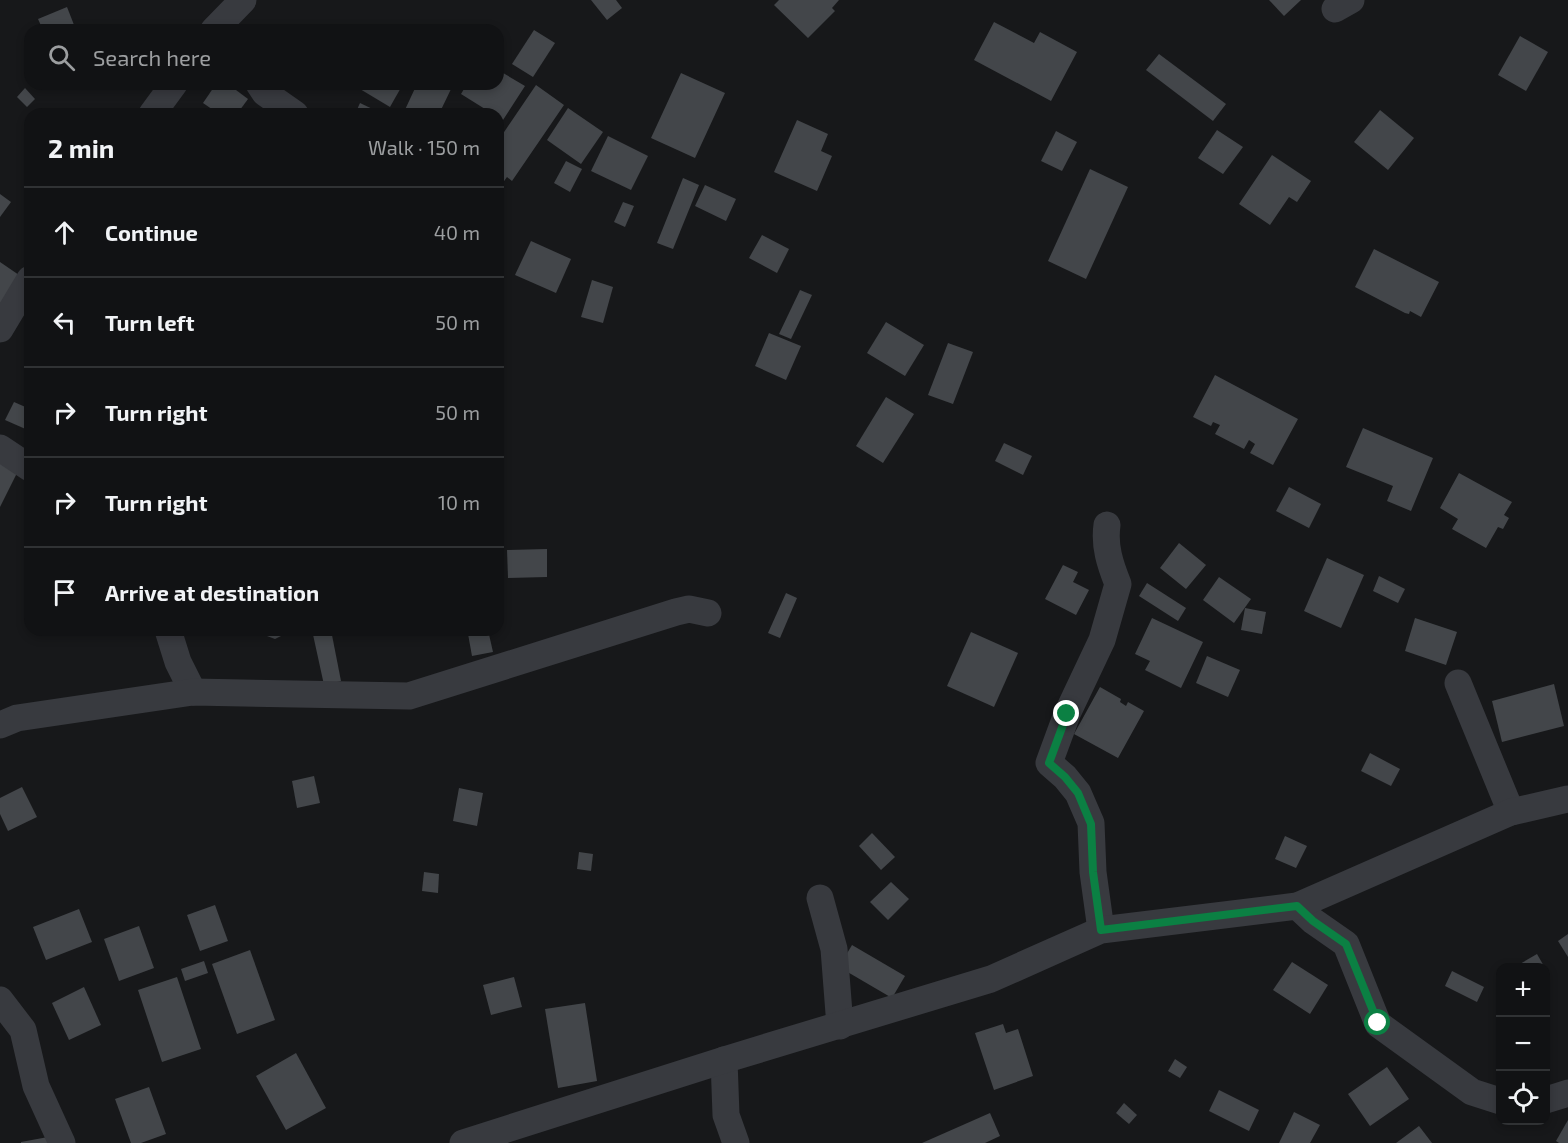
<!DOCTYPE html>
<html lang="en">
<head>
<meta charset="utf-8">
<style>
  :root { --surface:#111214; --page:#1e2022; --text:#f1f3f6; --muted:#9c9ea0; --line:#303234 }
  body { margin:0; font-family:"Exo 2",sans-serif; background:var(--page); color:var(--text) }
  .controls { position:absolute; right:18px; bottom:18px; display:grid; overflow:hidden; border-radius:12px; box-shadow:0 3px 9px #0003 }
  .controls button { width:54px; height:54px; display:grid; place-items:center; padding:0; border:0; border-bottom:2px solid var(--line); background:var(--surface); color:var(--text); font:30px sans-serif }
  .stop { position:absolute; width:18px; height:18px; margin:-14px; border:4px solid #0b8043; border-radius:50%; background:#fff }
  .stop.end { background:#0b8043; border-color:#fff; box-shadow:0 2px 6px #0008 }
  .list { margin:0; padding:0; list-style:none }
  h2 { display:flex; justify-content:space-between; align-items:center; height:78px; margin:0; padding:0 24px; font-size:26px }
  h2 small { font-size:20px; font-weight:400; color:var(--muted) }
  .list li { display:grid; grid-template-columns:39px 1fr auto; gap:18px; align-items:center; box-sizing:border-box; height:90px; padding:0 24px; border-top:2px solid var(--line) }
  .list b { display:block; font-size:22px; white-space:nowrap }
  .list em { font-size:20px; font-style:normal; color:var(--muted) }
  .icon { flex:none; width:33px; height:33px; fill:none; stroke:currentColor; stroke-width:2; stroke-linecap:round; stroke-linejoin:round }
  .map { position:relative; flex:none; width:1568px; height:1143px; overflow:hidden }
  .search { position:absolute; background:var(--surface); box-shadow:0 3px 9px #0003; left:24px; top:24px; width:480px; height:66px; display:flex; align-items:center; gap:15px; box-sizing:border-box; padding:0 21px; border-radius:18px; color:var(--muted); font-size:22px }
  .panel { position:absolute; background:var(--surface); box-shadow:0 3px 9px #0003; left:24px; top:108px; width:480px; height:528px; border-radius:18px }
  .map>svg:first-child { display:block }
  .building { fill:#43464a }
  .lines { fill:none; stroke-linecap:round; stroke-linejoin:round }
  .minor { stroke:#383a3f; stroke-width:27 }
  .route { stroke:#0b8043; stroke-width:8 }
</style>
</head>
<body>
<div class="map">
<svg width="1568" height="1143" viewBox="0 0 1568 1143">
  <rect width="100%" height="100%" fill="#17181a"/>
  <!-- building -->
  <g class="building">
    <path d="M591 0H616L622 8 607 20Z"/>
    <path d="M779 0H839L832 8 835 11 808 38 774 5Z"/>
    <path d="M1269 0H1301L1284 16Z"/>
    <path d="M67 7 76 30H43L38 19Z"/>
    <path d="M994 22 1034 43 1040 32 1077 52 1051 101 974 60Z"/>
    <path d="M534 30 555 43 533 77 512 64Z"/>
    <path d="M1520 36 1548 52 1526 91 1498 75Z"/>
    <path d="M1159 54 1226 104 1213 121 1146 70Z"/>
    <path d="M498 70 525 86 503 120 498 117V114H493L461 94 467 84H498Z"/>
    <path d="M681 73 725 93 695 158 651 138Z"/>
    <path d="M216 84H228L248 99 237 114H219L203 103Z"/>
    <path d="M363 84H403L390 107 360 89Z"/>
    <path d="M417 84H447L452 87 439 114H403Z"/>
    <path d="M536 85 564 105 512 181 507 177 502 184 498 181V141Z"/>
    <path d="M25 88 35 99 27 107 17 97Z"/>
    <path d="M360 103 383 114H355Z"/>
    <path d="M568 108 603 132 581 164 547 140Z"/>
    <path d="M1380 110 1414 138 1388 170 1354 142Z"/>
    <path d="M797 120 828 134 821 151 832 156 817 191 774 172Z"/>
    <path d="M1217 130 1243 147 1223 174 1198 158Z"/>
    <path d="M1056 131 1077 142 1062 171 1041 161Z"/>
    <path d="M608 136 648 156 631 190 591 171Z"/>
    <path d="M1272 155 1311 181 1297 202 1289 197 1270 225 1239 204Z"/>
    <path d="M566 161 582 169 570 192 554 183Z"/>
    <path d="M1090 169 1128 187 1086 279 1048 261Z"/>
    <path d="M683 178 699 185 673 249 657 243Z"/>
    <path d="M705 185 736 199 726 221 695 206Z"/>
    <path d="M0 194 11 202 0 217Z"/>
    <path d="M623 202 634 206 625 227 614 222Z"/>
    <path d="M762 235 789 249 777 273 749 258Z"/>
    <path d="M531 241 571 259 556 293 515 275Z"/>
    <path d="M1374 249 1439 282 1421 317 1410 311 1409 314 1405 313 1355 287Z"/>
    <path d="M0 262 19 275 0 304Z"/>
    <path d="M592 280 613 287 603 323 581 317Z"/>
    <path d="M800 290 812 295 791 339 779 334Z"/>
    <path d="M886 322 924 345 905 376 867 353Z"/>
    <path d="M769 333 801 346 786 380 755 366Z"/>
    <path d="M948 343 973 352 953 404 928 395Z"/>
    <path d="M1215 375 1298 419 1273 465 1250 453 1255 444 1249 440 1244 449 1215 434 1220 425 1213 422 1211 426 1193 417Z"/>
    <path d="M886 397 914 414 883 463 856 446Z"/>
    <path d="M14 402 30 409V431L5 420Z"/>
    <path d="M1363 428 1433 458 1411 511 1387 501 1393 486 1346 467Z"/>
    <path d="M1004 443 1032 456 1023 475 995 461Z"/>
    <path d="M0 462 18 471 0 507Z"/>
    <path d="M1459 473 1512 502 1504 515 1509 518 1503 529 1498 527 1486 548 1452 529 1458 519 1440 508Z"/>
    <path d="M1289 487 1321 504 1309 528 1276 511Z"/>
    <path d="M1179 543 1206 565 1186 589 1160 568Z"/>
    <path d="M547 549V577L508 578 507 550Z"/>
    <path d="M1327 558 1364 575 1341 628 1304 611Z"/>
    <path d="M1063 565 1078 572 1073 582 1089 590 1076 615 1045 599Z"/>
    <path d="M1379 576 1405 589 1398 603 1373 591Z"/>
    <path d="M1219 577 1251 599 1234 623 1203 600Z"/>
    <path d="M1147 583 1186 608 1178 621 1139 596Z"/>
    <path d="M786 593 797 598 780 638 768 633Z"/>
    <path d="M1245 608 1266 612 1262 634 1241 630Z"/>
    <path d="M1152 618 1203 642 1181 688 1145 670 1150 661 1135 654Z"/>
    <path d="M1415 618 1457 632 1446 665 1405 651Z"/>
    <path d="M264 630H286L283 635 275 639 267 636Z"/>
    <path d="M312 630H331L341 681 324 685Z"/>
    <path d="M488 630 493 652 472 656 468 634Z"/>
    <path d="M971 632 1018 653 994 707 947 686Z"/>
    <path d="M1207 656 1240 670 1228 697 1196 683Z"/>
    <path d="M1554 684 1564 726 1502 742 1492 701Z"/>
    <path d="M1100 687 1121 699 1120 702 1126 706 1128 702 1144 711 1118 758 1074 734Z"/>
    <path d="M1370 753 1400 769 1391 786 1361 771Z"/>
    <path d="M314 776 320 803 297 808 292 781Z"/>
    <path d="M22 787 37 817 8 831 0 814V798Z"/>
    <path d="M459 788 483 793 477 826 453 821Z"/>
    <path d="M872 833 895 857 881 870 859 846Z"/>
    <path d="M1285 836 1307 846 1296 868 1275 859Z"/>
    <path d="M579 852 593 854 591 871 577 869Z"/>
    <path d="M424 872 439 874 438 893 422 891Z"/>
    <path d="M891 882 909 899 888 920 870 902Z"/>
    <path d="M215 905 228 941 200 951 187 915Z"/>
    <path d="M79 909 92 942 46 960 33 927Z"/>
    <path d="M139 926 154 968 119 981 104 939Z"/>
    <path d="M1568 934V957L1558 941Z"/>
    <path d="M852 945 905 976 892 998 839 967Z"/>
    <path d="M250 950 275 1020 237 1034 212 964Z"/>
    <path d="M1537 954 1545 968H1513Z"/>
    <path d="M204 961 208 973 185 981 181 969Z"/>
    <path d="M1292 962 1328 985 1310 1014 1273 990Z"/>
    <path d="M1452 971 1484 987 1477 1002 1445 986Z"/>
    <path d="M177 977 201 1049 162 1062 138 990Z"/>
    <path d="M514 977 522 1007 491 1015 483 985Z"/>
    <path d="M84 987 101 1025 69 1040 52 1003Z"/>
    <path d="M585 1003 597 1081 558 1088 545 1009Z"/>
    <path d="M1003 1024 1006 1033 1018 1029 1033 1076 994 1090 975 1033Z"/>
    <path d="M296 1053 326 1108 286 1130 256 1076Z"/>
    <path d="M1175 1059 1187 1067 1180 1078 1168 1071Z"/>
    <path d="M1387 1067 1409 1099 1370 1126 1348 1094Z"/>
    <path d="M149 1087 166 1134 141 1143H131L115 1099Z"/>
    <path d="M1219 1090 1259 1110 1249 1131 1209 1111Z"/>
    <path d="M1124 1103 1137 1115 1129 1124 1116 1113Z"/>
    <path d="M1294 1112 1320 1125 1310 1143H1279Z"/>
    <path d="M990 1113 1000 1136 985 1143H922Z"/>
    <path d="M1568 1120V1143H1559L1556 1141Z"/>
    <path d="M1419 1126 1432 1143H1396Z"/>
    <path d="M48 1137 49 1143H21V1142Z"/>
  </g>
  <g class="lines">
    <!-- minor -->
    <g class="minor">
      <path d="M1335 9 1351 0"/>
      <path d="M214 30 243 0"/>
      <path d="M259 84 265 93 295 114"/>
      <path d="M152 114 174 84"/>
      <path d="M0 329 30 279"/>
      <path d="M0 448 30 468"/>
      <path d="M168 630 178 662 193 692"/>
      <path d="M1458 683 1511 812"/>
      <path d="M0 725 17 718 193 692 409 696 676 612 689 609 708 613"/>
      <path d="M820 898 834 949 840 1026"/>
      <path d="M1297 906 1313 921 1346 944 1378 1024 1472 1092 1500 1101"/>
      <path d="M1101 930 1093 872 1091 823 1078 793 1065 777 1049 763 1067 714 1102 640 1118 584C1110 564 1104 546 1107 525"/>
      <path d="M0 1000 23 1030 36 1086 62 1143"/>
      <path d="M724 1060 726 1115 736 1143"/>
      <path d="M1546 1100 1568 1093"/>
      <path d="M463 1143 724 1060 991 979 1101 930 1297 906 1511 812 1568 799"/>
    </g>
  </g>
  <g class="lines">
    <!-- route -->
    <path class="route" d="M1067 714 1049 763 1065 777 1078 793 1091 824 1093 872 1101 930 1297 906 1313 921 1346 944 1378 1023"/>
  </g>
</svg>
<div class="controls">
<button>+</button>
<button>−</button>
<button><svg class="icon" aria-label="locate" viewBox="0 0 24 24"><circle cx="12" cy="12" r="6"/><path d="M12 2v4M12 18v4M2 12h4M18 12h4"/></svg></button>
</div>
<div class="stop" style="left:1378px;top:1023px"></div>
<div class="stop end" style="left:1067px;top:714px"></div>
<div class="search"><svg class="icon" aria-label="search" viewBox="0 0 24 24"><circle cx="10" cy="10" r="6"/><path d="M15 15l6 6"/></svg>Search here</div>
<section class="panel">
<h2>2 min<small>Walk · 150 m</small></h2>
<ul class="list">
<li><svg class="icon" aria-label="ahead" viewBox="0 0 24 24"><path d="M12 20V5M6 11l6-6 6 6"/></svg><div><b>Continue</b></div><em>40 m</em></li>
<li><svg class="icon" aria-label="left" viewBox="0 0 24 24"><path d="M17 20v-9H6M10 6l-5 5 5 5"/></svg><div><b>Turn left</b></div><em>50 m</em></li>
<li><svg class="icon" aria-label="right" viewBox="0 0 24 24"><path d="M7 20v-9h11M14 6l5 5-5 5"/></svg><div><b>Turn right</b></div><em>50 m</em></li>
<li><svg class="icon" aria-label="right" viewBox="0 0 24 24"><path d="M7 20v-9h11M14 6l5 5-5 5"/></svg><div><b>Turn right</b></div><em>10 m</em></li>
<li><svg class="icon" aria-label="arrive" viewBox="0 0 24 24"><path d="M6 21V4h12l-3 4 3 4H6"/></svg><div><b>Arrive at destination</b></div></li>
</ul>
</section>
</div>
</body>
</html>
